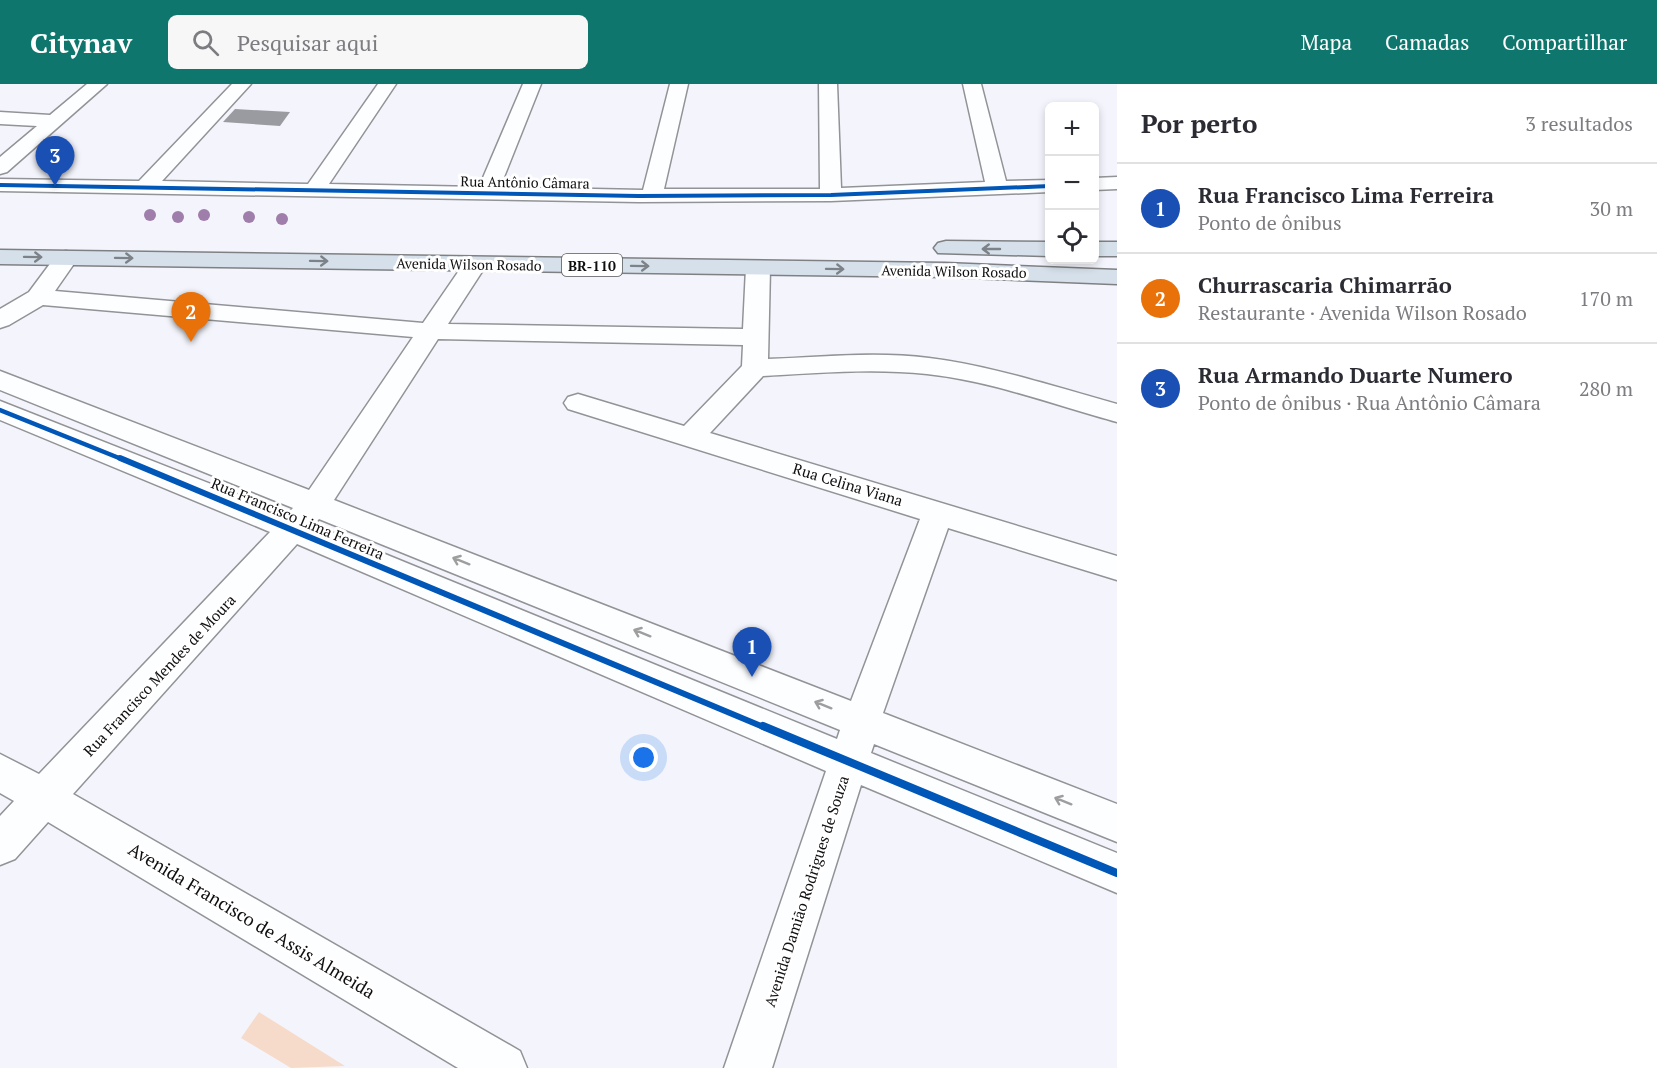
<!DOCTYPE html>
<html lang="pt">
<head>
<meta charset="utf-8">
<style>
  :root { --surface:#fff; --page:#f7f7f7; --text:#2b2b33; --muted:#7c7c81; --line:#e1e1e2; --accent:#0f766e }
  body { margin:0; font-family:"PT Serif",serif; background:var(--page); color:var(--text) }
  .controls { position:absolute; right:18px; top:18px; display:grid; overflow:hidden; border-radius:9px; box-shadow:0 3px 9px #0003 }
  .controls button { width:54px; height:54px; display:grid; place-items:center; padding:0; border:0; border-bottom:2px solid var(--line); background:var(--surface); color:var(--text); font:30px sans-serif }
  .you { position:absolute; left:644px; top:674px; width:21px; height:21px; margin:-15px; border:4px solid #fff; border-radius:50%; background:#1a73e8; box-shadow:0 0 0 9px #1a73e833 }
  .badge { display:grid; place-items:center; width:39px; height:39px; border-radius:50%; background:var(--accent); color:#fff; font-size:20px; font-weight:700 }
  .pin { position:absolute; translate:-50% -50px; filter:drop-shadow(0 2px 3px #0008) }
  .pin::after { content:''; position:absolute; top:32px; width:21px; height:18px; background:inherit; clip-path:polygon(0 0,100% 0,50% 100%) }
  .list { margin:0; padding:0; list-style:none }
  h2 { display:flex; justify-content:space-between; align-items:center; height:78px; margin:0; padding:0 24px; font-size:26px }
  h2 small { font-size:20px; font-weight:400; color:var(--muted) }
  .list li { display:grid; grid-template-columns:39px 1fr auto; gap:18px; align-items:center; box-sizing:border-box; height:90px; padding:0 24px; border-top:2px solid var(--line) }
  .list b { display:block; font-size:22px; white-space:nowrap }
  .list p { margin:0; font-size:20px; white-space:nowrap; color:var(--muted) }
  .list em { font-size:20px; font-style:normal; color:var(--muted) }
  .icon { flex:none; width:33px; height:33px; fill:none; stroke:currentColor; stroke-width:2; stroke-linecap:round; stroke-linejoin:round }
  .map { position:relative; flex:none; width:1117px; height:984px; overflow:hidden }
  header { display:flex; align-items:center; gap:36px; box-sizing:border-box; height:84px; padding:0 30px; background:var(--accent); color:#fff }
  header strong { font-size:28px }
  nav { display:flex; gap:33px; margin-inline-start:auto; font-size:21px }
  .search { width:420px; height:54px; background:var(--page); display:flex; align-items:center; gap:15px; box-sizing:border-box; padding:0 21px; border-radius:9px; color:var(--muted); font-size:22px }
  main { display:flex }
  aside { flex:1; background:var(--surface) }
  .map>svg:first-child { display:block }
  .water { fill:#f6dbca }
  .building { fill:#999ba0 }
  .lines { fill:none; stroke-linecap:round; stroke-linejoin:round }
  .minor-casing { stroke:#929396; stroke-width:3 }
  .highway-casing { stroke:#7f8083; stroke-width:3 }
  .minor { fill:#fdfeff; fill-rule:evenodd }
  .highway { fill:#d5e0ea; fill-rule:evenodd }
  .cycleway-far3-casing { stroke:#fff; stroke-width:6 }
  .cycleway-far2-casing { stroke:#fff; stroke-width:8 }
  .cycleway-far1-casing { stroke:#fff; stroke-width:10 }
  .cycleway-casing { stroke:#fff; stroke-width:11 }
  .cycleway-far3 { stroke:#0057b8; stroke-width:4 }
  .cycleway-far2 { stroke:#0057b8; stroke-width:4.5 }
  .cycleway-far1 { stroke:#0057b8; stroke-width:6 }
  .cycleway { stroke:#0057b8; stroke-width:8 }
  .tree { fill:#a07eab }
  .oneway { stroke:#7c8287 }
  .oneway2 { stroke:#9e9e9f }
  .labels { text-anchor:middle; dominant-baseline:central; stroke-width:6; stroke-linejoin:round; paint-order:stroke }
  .far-street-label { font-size:14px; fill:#0f0f0f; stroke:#fff }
  .shield { fill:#fff; stroke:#575757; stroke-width:1.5 }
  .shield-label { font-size:14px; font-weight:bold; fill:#0f0f0f }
  .street-label { font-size:15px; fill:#0f0f0f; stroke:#fff }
  .near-street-label { font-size:18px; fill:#0f0f0f; stroke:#fff }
</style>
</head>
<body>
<header>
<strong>Citynav</strong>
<div class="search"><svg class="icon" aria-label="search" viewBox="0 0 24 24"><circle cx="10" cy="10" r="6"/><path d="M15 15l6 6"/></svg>Pesquisar aqui</div>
<nav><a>Mapa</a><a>Camadas</a><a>Compartilhar</a></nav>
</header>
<main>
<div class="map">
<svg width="1117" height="984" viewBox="0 0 1117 984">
  <rect width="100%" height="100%" fill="#f4f5fc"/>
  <!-- water -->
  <path class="water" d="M259 928 345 982 291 984 241 954Z"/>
  <!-- building -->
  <path class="building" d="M235 25 290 28 280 42 223 38Z"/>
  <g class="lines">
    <defs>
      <g id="minor">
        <path d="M87 0H107L7 88 0 90V73L37 42 0 40V28L50 31Z"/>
        <path d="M232 0H251L162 97 308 100 378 0H396L329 100 479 103 523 0H541L500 103 643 106 670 0H688L664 105H820L819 0H837L841 104 985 98 963 0H981L1006 97 1050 96V108L831 117 639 118 0 107V95L139 97Z"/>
        <path d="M1117 93V105L1094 106V94Z"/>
        <path d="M66 167 74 169 78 174 55 207 423 239 467 175H483L487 180 448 240 743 245 746 184 750 179H766L770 184 768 275C822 273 876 267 929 274 993 282 1055 303 1117 320V338C1054 321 992 297 927 290 872 284 817 289 763 292L710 349 1117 472V496L948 444 883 629 1117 720V758L874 660 871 669 1117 769V809L861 701 772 984H724L826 687 297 460 73 710 520 967 527 984H458L48 738 15 775 0 781V732L14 717 0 709V670L39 690 270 448 0 336V317L287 430 293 424 0 306V287L309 406 413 253 43 221 9 241 0 244V225L29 208 58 169ZM438 255 743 261 742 282 684 342 578 310 568 313 564 319 568 325 920 435 851 617 334 416ZM319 435 840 646 837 655 314 441Z"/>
      </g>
      <g id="highway">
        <path d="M946 157 1050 158V172L938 169 934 164 938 159Z"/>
        <rect x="1094" y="158" width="23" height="14"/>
        <path d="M0 166 945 179 1117 186V200L945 193 0 180Z"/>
      </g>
    </defs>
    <!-- minor casing -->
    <use href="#minor" class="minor-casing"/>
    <!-- highway casing -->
    <use href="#highway" class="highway-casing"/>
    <!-- minor -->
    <use href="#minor" class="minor"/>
    <!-- highway -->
    <use href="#highway" class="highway"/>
    <defs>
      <path id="cycleway-far3" d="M0 101 639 112 831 111 1050 102"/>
      <path id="cycleway-far2" d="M0 326 124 376"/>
      <path id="cycleway-far1" d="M120 374 766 644"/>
      <path id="cycleway" d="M763 642 1117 789"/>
    </defs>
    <!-- cycleway-far3 casing -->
    <use href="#cycleway-far3" class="cycleway-far3-casing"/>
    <!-- cycleway-far2 casing -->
    <use href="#cycleway-far2" class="cycleway-far2-casing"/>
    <!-- cycleway-far1 casing -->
    <use href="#cycleway-far1" class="cycleway-far1-casing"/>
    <!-- cycleway casing -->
    <use href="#cycleway" class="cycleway-casing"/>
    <!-- cycleway-far3 -->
    <use href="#cycleway-far3" class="cycleway-far3"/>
    <!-- cycleway-far2 -->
    <use href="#cycleway-far2" class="cycleway-far2"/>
    <!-- cycleway-far1 -->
    <use href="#cycleway-far1" class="cycleway-far1"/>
    <!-- cycleway -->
    <use href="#cycleway" class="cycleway"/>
  </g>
  <!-- trees -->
  <g class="tree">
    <circle cx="150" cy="131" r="6"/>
    <circle cx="204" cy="131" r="6"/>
    <circle cx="178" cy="133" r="6"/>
    <circle cx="249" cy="133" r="6"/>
    <circle cx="282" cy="135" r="6"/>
  </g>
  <!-- one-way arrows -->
  <defs><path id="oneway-shaft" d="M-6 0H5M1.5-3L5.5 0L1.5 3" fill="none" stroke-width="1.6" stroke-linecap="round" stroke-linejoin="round" transform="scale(1.5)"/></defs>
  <g class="oneway">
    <use href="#oneway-shaft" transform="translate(991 165) rotate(-180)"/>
    <use href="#oneway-shaft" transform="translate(33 173) rotate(1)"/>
    <use href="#oneway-shaft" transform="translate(124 174) rotate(1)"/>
    <use href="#oneway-shaft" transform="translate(319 177) rotate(1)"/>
    <use href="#oneway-shaft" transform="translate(640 182) rotate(1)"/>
    <use href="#oneway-shaft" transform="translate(835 185) rotate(1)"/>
  </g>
  <g class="oneway2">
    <use href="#oneway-shaft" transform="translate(461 477) rotate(-158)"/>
    <use href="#oneway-shaft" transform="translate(642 549) rotate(-158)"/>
    <use href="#oneway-shaft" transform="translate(823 621) rotate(-158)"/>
    <use href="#oneway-shaft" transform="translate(1063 717) rotate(-158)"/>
  </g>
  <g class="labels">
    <!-- far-street labels -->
    <g class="far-street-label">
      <text transform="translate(525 98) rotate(1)">Rua Antônio Câmara</text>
      <text transform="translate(469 180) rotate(1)">Avenida Wilson Rosado</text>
      <text transform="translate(954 187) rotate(1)">Avenida Wilson Rosado</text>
    </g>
    <!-- shield labels -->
    <rect class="shield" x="562" y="170" width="60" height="22" rx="4.5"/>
    <g class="shield-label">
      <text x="592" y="181">BR-110</text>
    </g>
    <!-- street labels -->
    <g class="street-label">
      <text transform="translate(848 400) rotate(17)">Rua Celina Viana</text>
      <text transform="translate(298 434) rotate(23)">Rua Francisco Lima Ferreira</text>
      <text transform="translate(159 591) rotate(-47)">Rua Francisco Mendes de Moura</text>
      <text transform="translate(806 807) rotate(-72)">Avenida Damião Rodrigues de Souza</text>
    </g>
    <!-- near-street labels -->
    <g class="near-street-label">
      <text transform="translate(252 836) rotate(31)">Avenida Francisco de Assis Almeida</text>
    </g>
  </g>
</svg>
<div class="controls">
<button>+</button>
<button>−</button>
<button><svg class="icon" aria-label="locate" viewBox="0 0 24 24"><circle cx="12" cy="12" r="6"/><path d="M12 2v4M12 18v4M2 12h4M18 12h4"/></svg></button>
</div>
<div class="you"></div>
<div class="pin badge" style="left:752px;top:593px;background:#1a4fb4">1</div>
<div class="pin badge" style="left:191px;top:258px;background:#e8710a">2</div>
<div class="pin badge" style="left:55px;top:102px;background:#1a4fb4">3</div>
</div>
<aside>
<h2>Por perto<small>3 resultados</small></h2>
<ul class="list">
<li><span class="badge" style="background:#1a4fb4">1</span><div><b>Rua Francisco Lima Ferreira</b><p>Ponto de ônibus</p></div><em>30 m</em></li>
<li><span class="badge" style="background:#e8710a">2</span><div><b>Churrascaria Chimarrão</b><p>Restaurante · Avenida Wilson Rosado</p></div><em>170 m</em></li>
<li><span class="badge" style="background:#1a4fb4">3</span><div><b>Rua Armando Duarte Numero</b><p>Ponto de ônibus · Rua Antônio Câmara</p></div><em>280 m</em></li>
</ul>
</aside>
</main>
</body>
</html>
